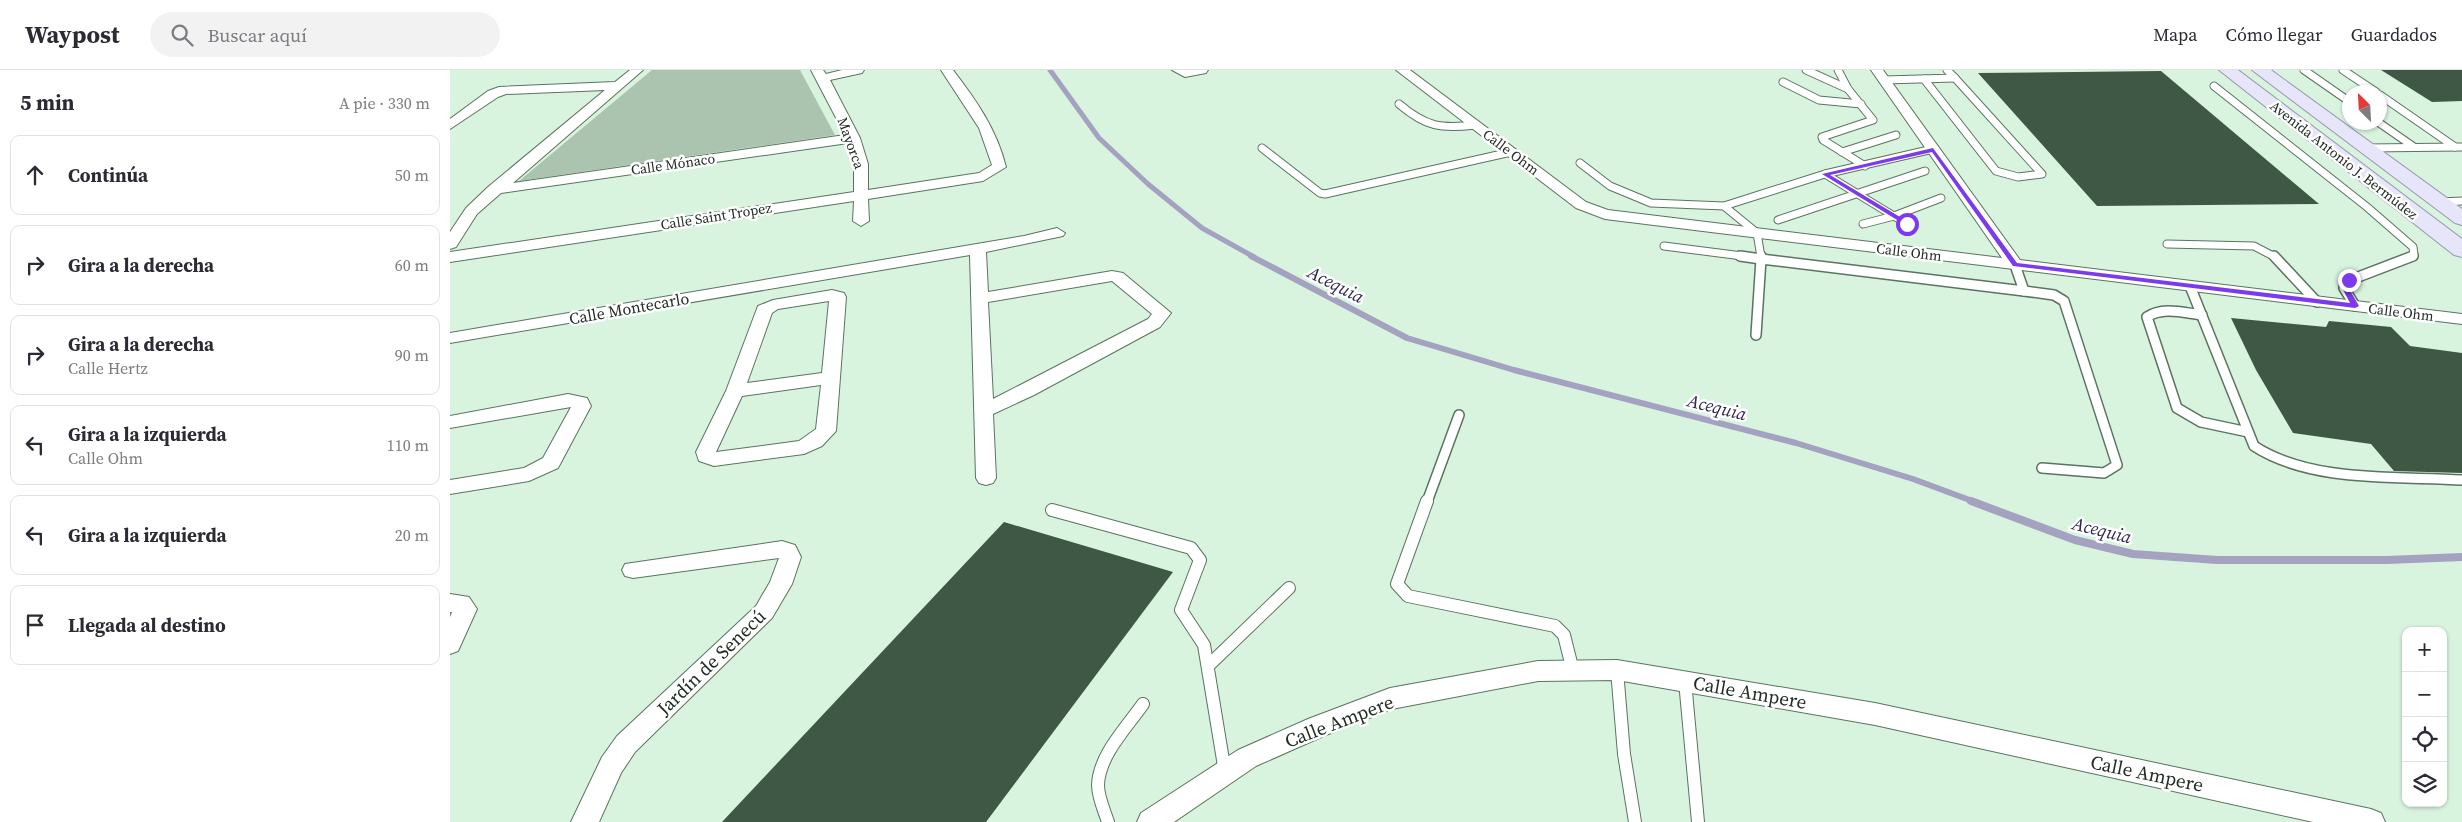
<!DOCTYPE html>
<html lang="es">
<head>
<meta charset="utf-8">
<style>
  :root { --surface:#fff; --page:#f2f2f3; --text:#2b2b33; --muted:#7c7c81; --line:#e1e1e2 }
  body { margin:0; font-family:"Source Serif 4",serif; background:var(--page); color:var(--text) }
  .controls { position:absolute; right:15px; bottom:15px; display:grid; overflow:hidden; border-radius:10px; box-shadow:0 1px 4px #0004 }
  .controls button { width:45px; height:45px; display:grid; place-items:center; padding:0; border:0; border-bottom:1px solid var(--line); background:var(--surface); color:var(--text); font:25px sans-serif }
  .compass { position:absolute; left:1892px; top:15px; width:45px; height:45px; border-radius:50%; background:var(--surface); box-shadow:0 1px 4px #0004; rotate:336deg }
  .stop { position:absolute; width:15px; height:15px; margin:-11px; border:4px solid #7c3aed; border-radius:50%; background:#fff }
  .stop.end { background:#7c3aed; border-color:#fff; box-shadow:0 1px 5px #0008 }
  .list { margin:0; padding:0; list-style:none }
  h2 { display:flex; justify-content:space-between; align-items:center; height:65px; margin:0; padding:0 20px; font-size:21px }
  h2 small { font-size:16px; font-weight:400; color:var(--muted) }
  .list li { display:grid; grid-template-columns:32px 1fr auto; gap:15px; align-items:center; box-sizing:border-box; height:80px; margin:0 10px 10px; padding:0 10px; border:1px solid var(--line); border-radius:10px }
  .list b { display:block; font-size:19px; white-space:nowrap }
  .list p { margin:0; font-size:16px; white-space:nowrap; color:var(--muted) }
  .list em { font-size:16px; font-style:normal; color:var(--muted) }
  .icon { flex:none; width:28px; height:28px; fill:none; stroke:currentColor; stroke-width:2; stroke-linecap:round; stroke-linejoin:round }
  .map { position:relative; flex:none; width:2012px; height:752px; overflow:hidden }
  header { display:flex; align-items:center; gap:30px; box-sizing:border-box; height:70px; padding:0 25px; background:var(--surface); border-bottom:1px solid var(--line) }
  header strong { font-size:24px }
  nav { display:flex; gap:28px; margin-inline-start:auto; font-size:18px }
  .search { width:350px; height:45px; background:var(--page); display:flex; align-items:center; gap:12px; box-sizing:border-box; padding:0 18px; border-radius:28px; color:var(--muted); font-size:19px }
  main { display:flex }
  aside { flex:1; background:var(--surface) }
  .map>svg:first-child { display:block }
  .green { fill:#aac4af }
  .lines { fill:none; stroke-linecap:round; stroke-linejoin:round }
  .stream-far2 { stroke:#a4a2c0; stroke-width:5 }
  .stream-far1 { stroke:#a4a2c0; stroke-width:6 }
  .stream { stroke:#a4a2c0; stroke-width:8 }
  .building { fill:#3f5745 }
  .lane-far2-casing { stroke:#5b7360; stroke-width:9 }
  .lane-far1-casing { stroke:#5b7360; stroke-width:12 }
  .lane-casing { stroke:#5b7360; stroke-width:14 }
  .street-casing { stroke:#5b7360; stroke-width:2 }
  .primary-casing { stroke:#9699ac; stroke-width:2 }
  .lane-far2 { stroke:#fff; stroke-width:7 }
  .lane-far1 { stroke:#fff; stroke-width:9 }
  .lane { stroke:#fff; stroke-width:12 }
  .street { fill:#fff; fill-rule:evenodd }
  .primary { fill:#e6e5f9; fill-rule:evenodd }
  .route { fill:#7c3aed }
  .labels { text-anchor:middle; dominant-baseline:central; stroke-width:5; stroke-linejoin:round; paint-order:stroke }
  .far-street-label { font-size:14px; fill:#212c24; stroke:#fff }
  .street-label { font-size:16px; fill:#212c24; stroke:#fff }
  .water-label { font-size:18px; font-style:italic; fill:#2d2750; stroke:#fff }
  .near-street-label { font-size:19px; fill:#212c24; stroke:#fff }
</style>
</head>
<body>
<header>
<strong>Waypost</strong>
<div class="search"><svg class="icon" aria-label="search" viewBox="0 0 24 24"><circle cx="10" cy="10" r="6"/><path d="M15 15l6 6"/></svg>Buscar aquí</div>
<nav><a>Mapa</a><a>Cómo llegar</a><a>Guardados</a></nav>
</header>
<main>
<aside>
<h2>5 min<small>A pie · 330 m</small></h2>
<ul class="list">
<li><svg class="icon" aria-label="ahead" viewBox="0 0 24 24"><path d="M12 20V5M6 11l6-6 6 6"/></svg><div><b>Continúa</b></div><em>50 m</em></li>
<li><svg class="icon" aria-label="right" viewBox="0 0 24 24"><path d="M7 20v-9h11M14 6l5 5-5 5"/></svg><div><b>Gira a la derecha</b></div><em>60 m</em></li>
<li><svg class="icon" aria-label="right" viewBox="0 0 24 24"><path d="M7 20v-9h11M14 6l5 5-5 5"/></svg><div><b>Gira a la derecha</b><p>Calle Hertz</p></div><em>90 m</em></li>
<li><svg class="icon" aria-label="left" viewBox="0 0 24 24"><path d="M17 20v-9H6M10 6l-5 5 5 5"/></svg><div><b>Gira a la izquierda</b><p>Calle Ohm</p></div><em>110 m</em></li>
<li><svg class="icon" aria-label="left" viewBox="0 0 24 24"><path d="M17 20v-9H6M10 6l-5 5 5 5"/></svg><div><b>Gira a la izquierda</b></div><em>20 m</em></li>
<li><svg class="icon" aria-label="arrive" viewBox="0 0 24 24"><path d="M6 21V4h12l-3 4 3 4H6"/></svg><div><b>Llegada al destino</b></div></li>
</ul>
</aside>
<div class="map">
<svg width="2012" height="752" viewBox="0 0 2012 752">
  <rect width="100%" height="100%" fill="#d8f3de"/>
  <!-- green -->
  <path class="green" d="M202 0H350L385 65 69 111Z"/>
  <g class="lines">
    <!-- stream-far2 -->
    <path class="stream-far2" d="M600 0 649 68 698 114 752 158 804 187"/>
    <!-- stream-far1 -->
    <path class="stream-far1" d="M801 186 957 268 1064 300 1346 373 1463 409 1525 432"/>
    <!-- stream -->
    <path class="stream" d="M1521 431 1625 470 1683 484 1767 490H1937L2012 487"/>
  </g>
  <!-- building -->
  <g class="building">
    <path d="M1931 0H2012V31L1982 32Z"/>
    <path d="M1711 1 1869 134 1647 136 1528 3Z"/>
    <path d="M1781 248 1876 257 1879 251 1941 257 1960 276 2012 283V403L1944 401 1921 374 1843 363 1806 300Z"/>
    <path d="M554 452 723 502 536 752H272Z"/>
  </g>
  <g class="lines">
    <defs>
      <g id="lane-far2">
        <path d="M1356 0 1398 19"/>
        <path d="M1388 0 1398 19 1423 50 1372 67 1373 70 1415 96"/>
        <path d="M1854 0 1900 32"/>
        <path d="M1893 0 1926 22"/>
        <path d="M1474 9 1546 101 1568 107 1592 104 1505 8"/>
        <path d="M1434 10 1505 8 1497 0"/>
        <path d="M1333 12 1369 30 1411 34"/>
        <path d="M1764 16 1917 137 1963 177 1964 185 1962 187"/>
        <path d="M1930 25 2005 77"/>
        <path d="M949 34C976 57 991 59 1025 55"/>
        <path d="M1928 52 1964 77"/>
        <path d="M812 78 870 123 875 124 1061 82"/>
        <path d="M1916 78 2012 77"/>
        <path d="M1392 82 1446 65"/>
        <path d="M1130 93 1160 116 1201 133 1274 136 1307 163 1311 187"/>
        <path d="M1375 104 1457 154"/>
        <path d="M1989 132 2012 131"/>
        <path d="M1274 136 1375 104 1483 79"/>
        <path d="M1328 150 1475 101"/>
        <path d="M1413 154 1444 146 1491 128"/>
        <path d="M1717 174 1804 176 1825 187"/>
        <path d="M1214 176 1300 187"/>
      </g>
      <g id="lane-far1">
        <path d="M1290 186 1311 189V186"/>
        <path d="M1824 186 1867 232"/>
        <path d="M1740 216 1804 376C1861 413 1946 406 2012 410"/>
        <path d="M1574 221 1604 225 1614 231 1667 395 1654 403 1592 398"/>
        <path d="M1905 236 1894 218 1895 212 1963 186"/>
        <path d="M1752 245C1734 243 1713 236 1697 247L1727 338 1751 352 1798 362"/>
        <path d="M1306 265 1311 189 1574 221 1565 195"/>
        <path d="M977 432 1009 345"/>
      </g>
      <g id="lane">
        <path d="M977 431 947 514 958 526 1105 556 1114 565 1123 601"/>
        <path d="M602 440 741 478 750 490 731 540 754 575 775 702"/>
        <path d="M758 596 839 518"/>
        <path d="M1167 600 1174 684 1185 752"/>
        <path d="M1235 611 1248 752"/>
        <path d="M658 752C654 740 648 727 648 715 649 685 677 657 693 634"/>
      </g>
      <g id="street">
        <path d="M180 0H193L63 113 395 65 361 0H373L376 4 392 0H414L412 3 380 10 410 68 418 94V120L529 103 542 95 529 58 491 0H503C526 30 547 60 556 97L533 111 418 129 419 151 411 156 403 151 404 131 0 192V182L404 122V94L398 73 51 123 27 144 6 177 0 179V162L16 138 38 117 155 20 56 24 48 27 0 59V49L38 21 49 17 165 12Z"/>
        <path d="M722 0H758L756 3 735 7Z"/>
        <path d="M946 0H960L1136 132 1158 140 1552 188 1421 0H1433L1570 190 2012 244V254L1155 149 1126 138Z"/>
        <path d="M607 158 615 163 613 166 536 182 538 222 662 201 673 203 721 243 710 257 584 325 543 344 546 408 543 413 536 415 529 413 526 408 520 185 0 273V263L574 166ZM662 211 702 244 698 249 543 329 538 232Z"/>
        <path d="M382 220 394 223 396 227 386 361 372 376 354 384 264 396 249 391 246 382 276 321 308 236 323 230ZM379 231 372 303 297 313 322 243 328 239ZM371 315 366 359 349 371 266 382 292 326Z"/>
        <path d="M118 324 137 328 141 336 108 398 79 411 0 424V410L74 398 93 388 121 337 0 358V346Z"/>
        <path d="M332 471 345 475 351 487 342 514 322 548 185 682 171 703 149 752H121L152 687 167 666 306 536 320 512 329 488 183 508 175 506 172 500 175 494Z"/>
        <path d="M0 524 19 527 27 539 8 581 0 584V547L2 542H0Z"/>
        <path d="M1167 590 1425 633 1921 739 1931 743 1935 752H1863L1425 655 1167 610 1088 611 942 639 876 665 806 696 724 752H687L691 743 788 680 858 649 940 618 1088 591Z"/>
      </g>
      <g id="primary">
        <path d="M1769 0H1788L2012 169V187L2004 185Z"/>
        <path d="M1802 0H1821L2012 139V155L2005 153Z"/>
      </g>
    </defs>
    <!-- lane-far2 casing -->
    <use href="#lane-far2" class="lane-far2-casing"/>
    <!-- lane-far1 casing -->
    <use href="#lane-far1" class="lane-far1-casing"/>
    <!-- lane casing -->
    <use href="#lane" class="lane-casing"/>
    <!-- street casing -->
    <use href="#street" class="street-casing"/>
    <!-- primary casing -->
    <use href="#primary" class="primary-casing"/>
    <!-- lane-far2 -->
    <use href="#lane-far2" class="lane-far2"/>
    <!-- lane-far1 -->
    <use href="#lane-far1" class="lane-far1"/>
    <!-- lane -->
    <use href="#lane" class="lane"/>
    <!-- street -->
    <use href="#street" class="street"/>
    <!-- primary -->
    <use href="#primary" class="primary"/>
  </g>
  <!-- route -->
  <path class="route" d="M1483 78 1567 193 1900 233 1890 214 1899 208 1903 210 1897 215 1909 236 1905 238 1563 196 1482 82 1380 105 1460 153 1457 156 1372 104Z"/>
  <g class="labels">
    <!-- far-street labels -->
    <g class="far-street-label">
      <text transform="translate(401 73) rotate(70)">Mayorca</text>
      <text transform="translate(1061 82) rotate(37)">Calle Ohm</text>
      <text transform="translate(1894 90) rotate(38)">Avenida Antonio J. Bermúdez</text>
      <text transform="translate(223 94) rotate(-8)">Calle Mónaco</text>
      <text transform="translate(266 146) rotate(-9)">Calle Saint Tropez</text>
      <text transform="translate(1459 182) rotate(7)">Calle Ohm</text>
      <text transform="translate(1951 242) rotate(7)">Calle Ohm</text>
    </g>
    <!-- street labels -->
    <g class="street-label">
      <text transform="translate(179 238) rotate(-10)">Calle Montecarlo</text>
    </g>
    <!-- water labels -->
    <g class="water-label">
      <text transform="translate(886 214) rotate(27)">Acequia</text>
      <text transform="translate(1267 337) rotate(14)">Acequia</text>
      <text transform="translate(1652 460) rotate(14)">Acequia</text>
    </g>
    <!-- near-street labels -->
    <g class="near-street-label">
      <text transform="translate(261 592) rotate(-44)">Jardín de Senecú</text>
      <text transform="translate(1300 622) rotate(10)">Calle Ampere</text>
      <text transform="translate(889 651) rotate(-21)">Calle Ampere</text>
      <text transform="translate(1697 703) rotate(12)">Calle Ampere</text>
    </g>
  </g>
</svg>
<div class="controls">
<button>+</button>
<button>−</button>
<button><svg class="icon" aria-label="locate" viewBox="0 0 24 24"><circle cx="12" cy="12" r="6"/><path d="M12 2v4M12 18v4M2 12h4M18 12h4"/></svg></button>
<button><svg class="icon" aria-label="layers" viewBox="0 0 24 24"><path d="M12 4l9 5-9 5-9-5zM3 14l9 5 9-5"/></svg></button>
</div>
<svg class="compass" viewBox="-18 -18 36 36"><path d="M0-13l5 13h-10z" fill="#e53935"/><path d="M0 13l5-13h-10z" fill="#7c7c81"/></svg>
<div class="stop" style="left:1457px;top:154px"></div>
<div class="stop end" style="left:1899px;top:210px"></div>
</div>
</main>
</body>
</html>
